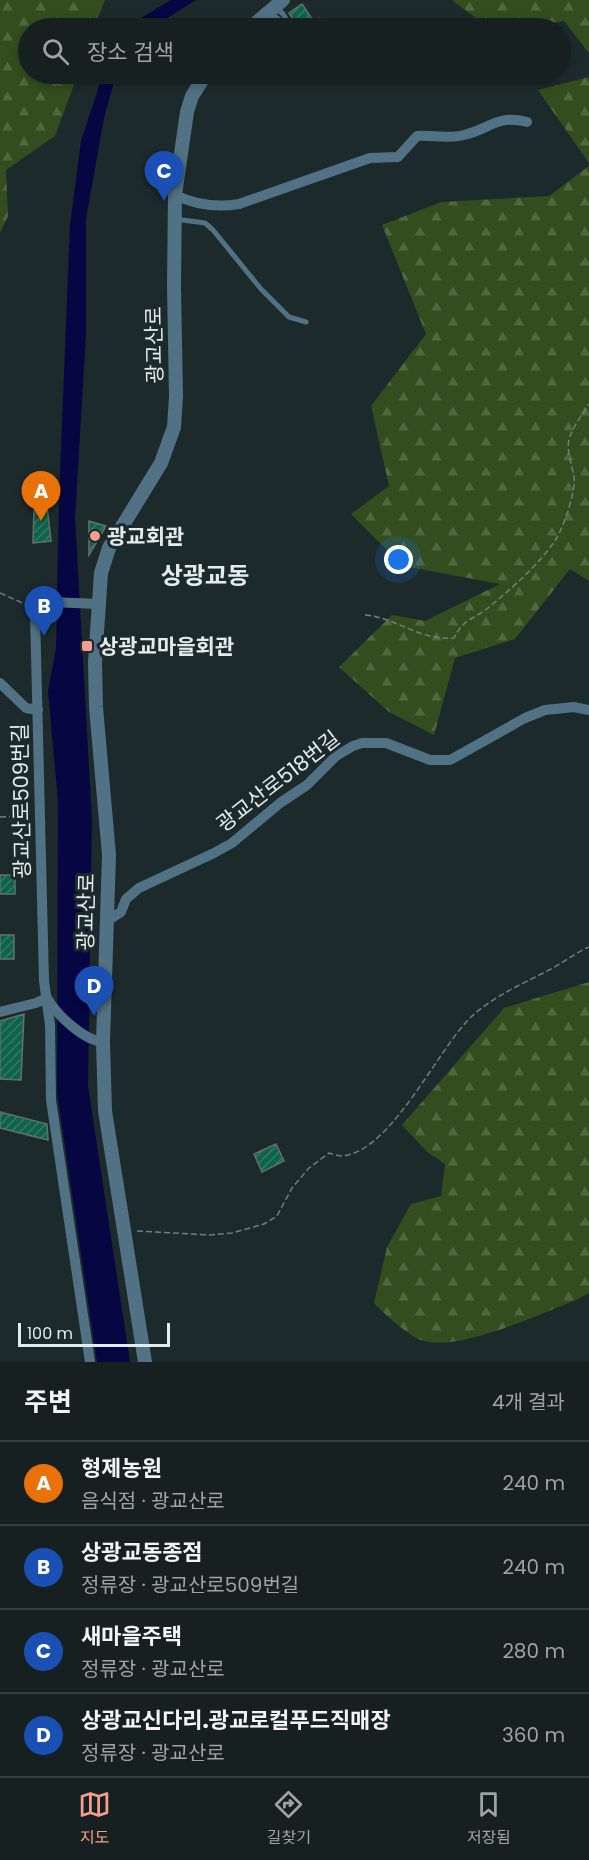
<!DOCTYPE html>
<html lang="ko">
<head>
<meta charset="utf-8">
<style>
  :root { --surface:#162020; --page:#1f2829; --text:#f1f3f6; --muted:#9ea3a5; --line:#353e3e; --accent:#f59d8e }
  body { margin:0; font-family:Poppins,"Noto Sans KR",sans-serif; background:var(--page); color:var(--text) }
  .scale { position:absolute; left:18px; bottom:15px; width:152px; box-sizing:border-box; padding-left:6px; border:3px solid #e3ecec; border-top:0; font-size:16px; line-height:21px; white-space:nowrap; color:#e3ecec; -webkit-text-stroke:4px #1d2a2b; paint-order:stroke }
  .you { position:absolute; left:399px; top:560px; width:21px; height:21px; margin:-15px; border:4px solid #fff; border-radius:50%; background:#1a73e8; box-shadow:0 0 0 9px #1a73e833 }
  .badge { display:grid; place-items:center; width:39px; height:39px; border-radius:50%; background:var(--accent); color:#fff; font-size:20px; font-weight:700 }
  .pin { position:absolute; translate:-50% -50px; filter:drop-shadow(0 2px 3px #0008) }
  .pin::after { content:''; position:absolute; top:32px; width:21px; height:18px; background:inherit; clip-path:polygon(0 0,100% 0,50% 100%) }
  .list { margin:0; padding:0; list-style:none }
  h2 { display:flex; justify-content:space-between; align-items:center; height:78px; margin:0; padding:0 24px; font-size:26px }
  h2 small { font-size:20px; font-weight:400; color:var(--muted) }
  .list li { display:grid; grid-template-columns:39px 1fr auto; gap:18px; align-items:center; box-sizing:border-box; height:84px; padding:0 24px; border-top:2px solid var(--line) }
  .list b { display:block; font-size:22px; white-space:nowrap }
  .list p { margin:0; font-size:20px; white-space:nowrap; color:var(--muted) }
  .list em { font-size:20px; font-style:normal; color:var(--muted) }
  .icon { flex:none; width:33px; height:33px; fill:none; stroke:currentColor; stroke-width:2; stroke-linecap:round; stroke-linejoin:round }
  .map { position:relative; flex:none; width:589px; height:1362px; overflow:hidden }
  .search { position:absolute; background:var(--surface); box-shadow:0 3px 9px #0003; left:18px; right:18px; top:18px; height:66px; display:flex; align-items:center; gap:15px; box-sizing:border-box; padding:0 21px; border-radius:33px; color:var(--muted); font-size:22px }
  .sheet { height:414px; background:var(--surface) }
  nav { display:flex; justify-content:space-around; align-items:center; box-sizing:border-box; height:84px; border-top:2px solid var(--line); background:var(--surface); font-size:16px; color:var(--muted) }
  nav a { display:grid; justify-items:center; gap:3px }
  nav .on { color:var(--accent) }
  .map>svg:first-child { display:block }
  .forest { fill:url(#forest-firs) }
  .water { fill:#060643 }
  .building { fill:url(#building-hatch); stroke:#64716b; stroke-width:1.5 }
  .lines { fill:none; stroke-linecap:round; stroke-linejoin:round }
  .path { stroke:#727d7e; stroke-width:1.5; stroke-dasharray:6 3; stroke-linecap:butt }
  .service { stroke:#517185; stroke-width:5 }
  .minor { stroke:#517185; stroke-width:10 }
  .tertiary { stroke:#517185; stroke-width:14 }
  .poi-dot { fill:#f59d8e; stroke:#1d2a2b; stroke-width:2 }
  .labels { text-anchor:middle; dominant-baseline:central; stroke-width:6; stroke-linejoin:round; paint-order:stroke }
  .street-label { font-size:21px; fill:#e3ecec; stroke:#1d2a2b }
  .poi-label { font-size:21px; font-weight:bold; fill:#e3ecec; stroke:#1d2a2b; text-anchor:start }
  .quarter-label { font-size:24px; font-weight:bold; fill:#e3ecec; stroke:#1d2a2b }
</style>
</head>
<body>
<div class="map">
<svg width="589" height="1362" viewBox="0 0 589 1362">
  <defs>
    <pattern id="forest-firs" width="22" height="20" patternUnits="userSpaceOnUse" patternTransform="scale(1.5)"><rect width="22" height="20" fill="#334d1e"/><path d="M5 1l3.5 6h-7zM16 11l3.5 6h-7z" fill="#50673f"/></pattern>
    <pattern id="building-hatch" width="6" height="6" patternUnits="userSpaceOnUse" patternTransform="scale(1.5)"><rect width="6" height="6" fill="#0e634a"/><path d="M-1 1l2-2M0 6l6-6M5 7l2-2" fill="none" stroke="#317a64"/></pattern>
  </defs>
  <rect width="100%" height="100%" fill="#1d2a2b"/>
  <!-- forest -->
  <g class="forest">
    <path d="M0 0H105L94 28H28V74H78L55 136 6 170 8 216 0 233Z"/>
    <path d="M452 0H589V53L564 21 531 28H489Z"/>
    <path d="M589 77V163L538 90Z"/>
    <path d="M589 166V581L570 569 515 639 455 658 434 735 389 712 339 667 392 615 425 621 500 584 403 566 351 514 389 486 371 406 426 334 382 225 441 202 549 196Z"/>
    <path d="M589 982V1293L576 1300C540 1314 457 1353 421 1340 409 1336 383 1313 374 1303L387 1247 411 1204 441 1196 445 1164 426 1151 402 1125 504 1008Z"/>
  </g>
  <!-- water -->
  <g class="water">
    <path d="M171 0H196L152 28H127L129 25Z"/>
    <path d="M103 74H116L104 118 86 219V334L75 518 92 821 88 1086 130 1362H97L57 1092 58 801 48 691 56 648 59 497 70 225 81 141Z"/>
  </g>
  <!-- building -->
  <g class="building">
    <path d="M302 4 314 22V25L307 28H299L289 13Z"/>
    <path d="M47 506 51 541 33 543 34 508Z"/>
    <path d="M89 521 106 526 89 555Z"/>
    <rect x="0" y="875" width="15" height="19"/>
    <rect x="0" y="935" width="14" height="24"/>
    <path d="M24 1014 21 1080 0 1079V1021Z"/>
    <path d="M0 1112 47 1124 48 1140 0 1128Z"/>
    <path d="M276 1144 284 1161 262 1172 254 1154Z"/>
  </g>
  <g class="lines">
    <!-- path -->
    <g class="path">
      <path d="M0 593 27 605"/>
      <path d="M365 615C398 618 419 641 454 638 464 618 473 620 488 608 512 588 539 565 556 539 564 526 576 491 574 477 572 464 565 449 570 436 574 425 583 414 589 404"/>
      <path d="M0 817 28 816"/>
      <path d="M137 1231 209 1235 232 1233 264 1224 277 1216 292 1188 309 1168 329 1153C333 1154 338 1156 342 1156 391 1152 437 1050 471 1017 494 996 522 984 549 970 563 963 575 953 589 947"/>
    </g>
    <!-- service -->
    <g class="service">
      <path d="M276 8 283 14 292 28"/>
      <path d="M269 14 276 17 282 22 281 28"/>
      <path d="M318 28 319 20"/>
      <path d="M175 219 205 223 213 230 261 289 289 317 306 322"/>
    </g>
    <!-- minor -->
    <g class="minor">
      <path d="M175 195C196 205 216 208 239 204L370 158 398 157 417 136C432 135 449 139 464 135 490 129 498 114 527 122"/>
      <path d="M0 683 26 708 38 710"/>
      <path d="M107 921 121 912 126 899 139 888 214 853 232 843 280 803 307 785 336 756 353 746 362 743H386L430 760H450L525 718 545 710 574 707 589 710"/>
      <path d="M0 1012 36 1003 47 998C57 1015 83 1040 103 1042"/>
      <path d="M90 1362 51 1100 50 1025 44 981 35 613 39 604 50 602 99 604"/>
    </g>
    <!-- tertiary -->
    <g class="tertiary">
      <path d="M250 28 283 0"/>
      <path d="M145 1362 105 1111 103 1042 109 855 96 707 95 662 101 573 109 548 161 463 174 427 176 397 174 286 175 195 187 112 192 96 206 74"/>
    </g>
  </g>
  <!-- markers -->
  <g class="poi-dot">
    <circle cx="95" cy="536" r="6"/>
    <rect x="81" y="640" width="12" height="12" rx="3"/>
  </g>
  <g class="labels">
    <!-- street labels -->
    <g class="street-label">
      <text transform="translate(154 345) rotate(-91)">광교산로</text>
      <text transform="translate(278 781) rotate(-38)">광교산로518번길</text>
      <text transform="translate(21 801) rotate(-91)">광교산로509번길</text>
      <text transform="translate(86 912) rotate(-89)">광교산로</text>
    </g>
    <!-- poi labels -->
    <g class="poi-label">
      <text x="107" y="536">광교회관</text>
      <text x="99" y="646">상광교마을회관</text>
    </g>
    <!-- quarter labels -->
    <g class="quarter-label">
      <text x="205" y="575">상광교동</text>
    </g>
  </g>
</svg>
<div class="scale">100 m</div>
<div class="you"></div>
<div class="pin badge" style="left:41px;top:521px;background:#e8710a">A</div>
<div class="pin badge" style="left:44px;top:636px;background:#1a4fb4">B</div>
<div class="pin badge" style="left:164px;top:201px;background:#1a4fb4">C</div>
<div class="pin badge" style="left:94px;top:1016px;background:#1a4fb4">D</div>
<div class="search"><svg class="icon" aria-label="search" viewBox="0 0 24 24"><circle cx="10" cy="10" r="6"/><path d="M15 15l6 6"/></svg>장소 검색</div>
</div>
<section class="sheet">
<h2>주변<small>4개 결과</small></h2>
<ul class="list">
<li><span class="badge" style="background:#e8710a">A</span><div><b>형제농원</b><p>음식점 · 광교산로</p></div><em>240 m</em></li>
<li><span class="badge" style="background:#1a4fb4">B</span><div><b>상광교동종점</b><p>정류장 · 광교산로509번길</p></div><em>240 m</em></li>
<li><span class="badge" style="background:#1a4fb4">C</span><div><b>새마을주택</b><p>정류장 · 광교산로</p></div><em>280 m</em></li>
<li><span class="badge" style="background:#1a4fb4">D</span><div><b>상광교신다리.광교로컬푸드직매장</b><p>정류장 · 광교산로</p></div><em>360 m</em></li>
</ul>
</section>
<nav>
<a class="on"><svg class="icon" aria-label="map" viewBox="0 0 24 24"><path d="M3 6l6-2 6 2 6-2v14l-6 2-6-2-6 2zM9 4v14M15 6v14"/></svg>지도</a>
<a><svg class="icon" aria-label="directions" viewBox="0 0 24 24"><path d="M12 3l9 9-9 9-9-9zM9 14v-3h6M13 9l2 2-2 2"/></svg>길찾기</a>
<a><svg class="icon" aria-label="saved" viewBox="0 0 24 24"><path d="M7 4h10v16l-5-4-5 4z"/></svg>저장됨</a>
</nav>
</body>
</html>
